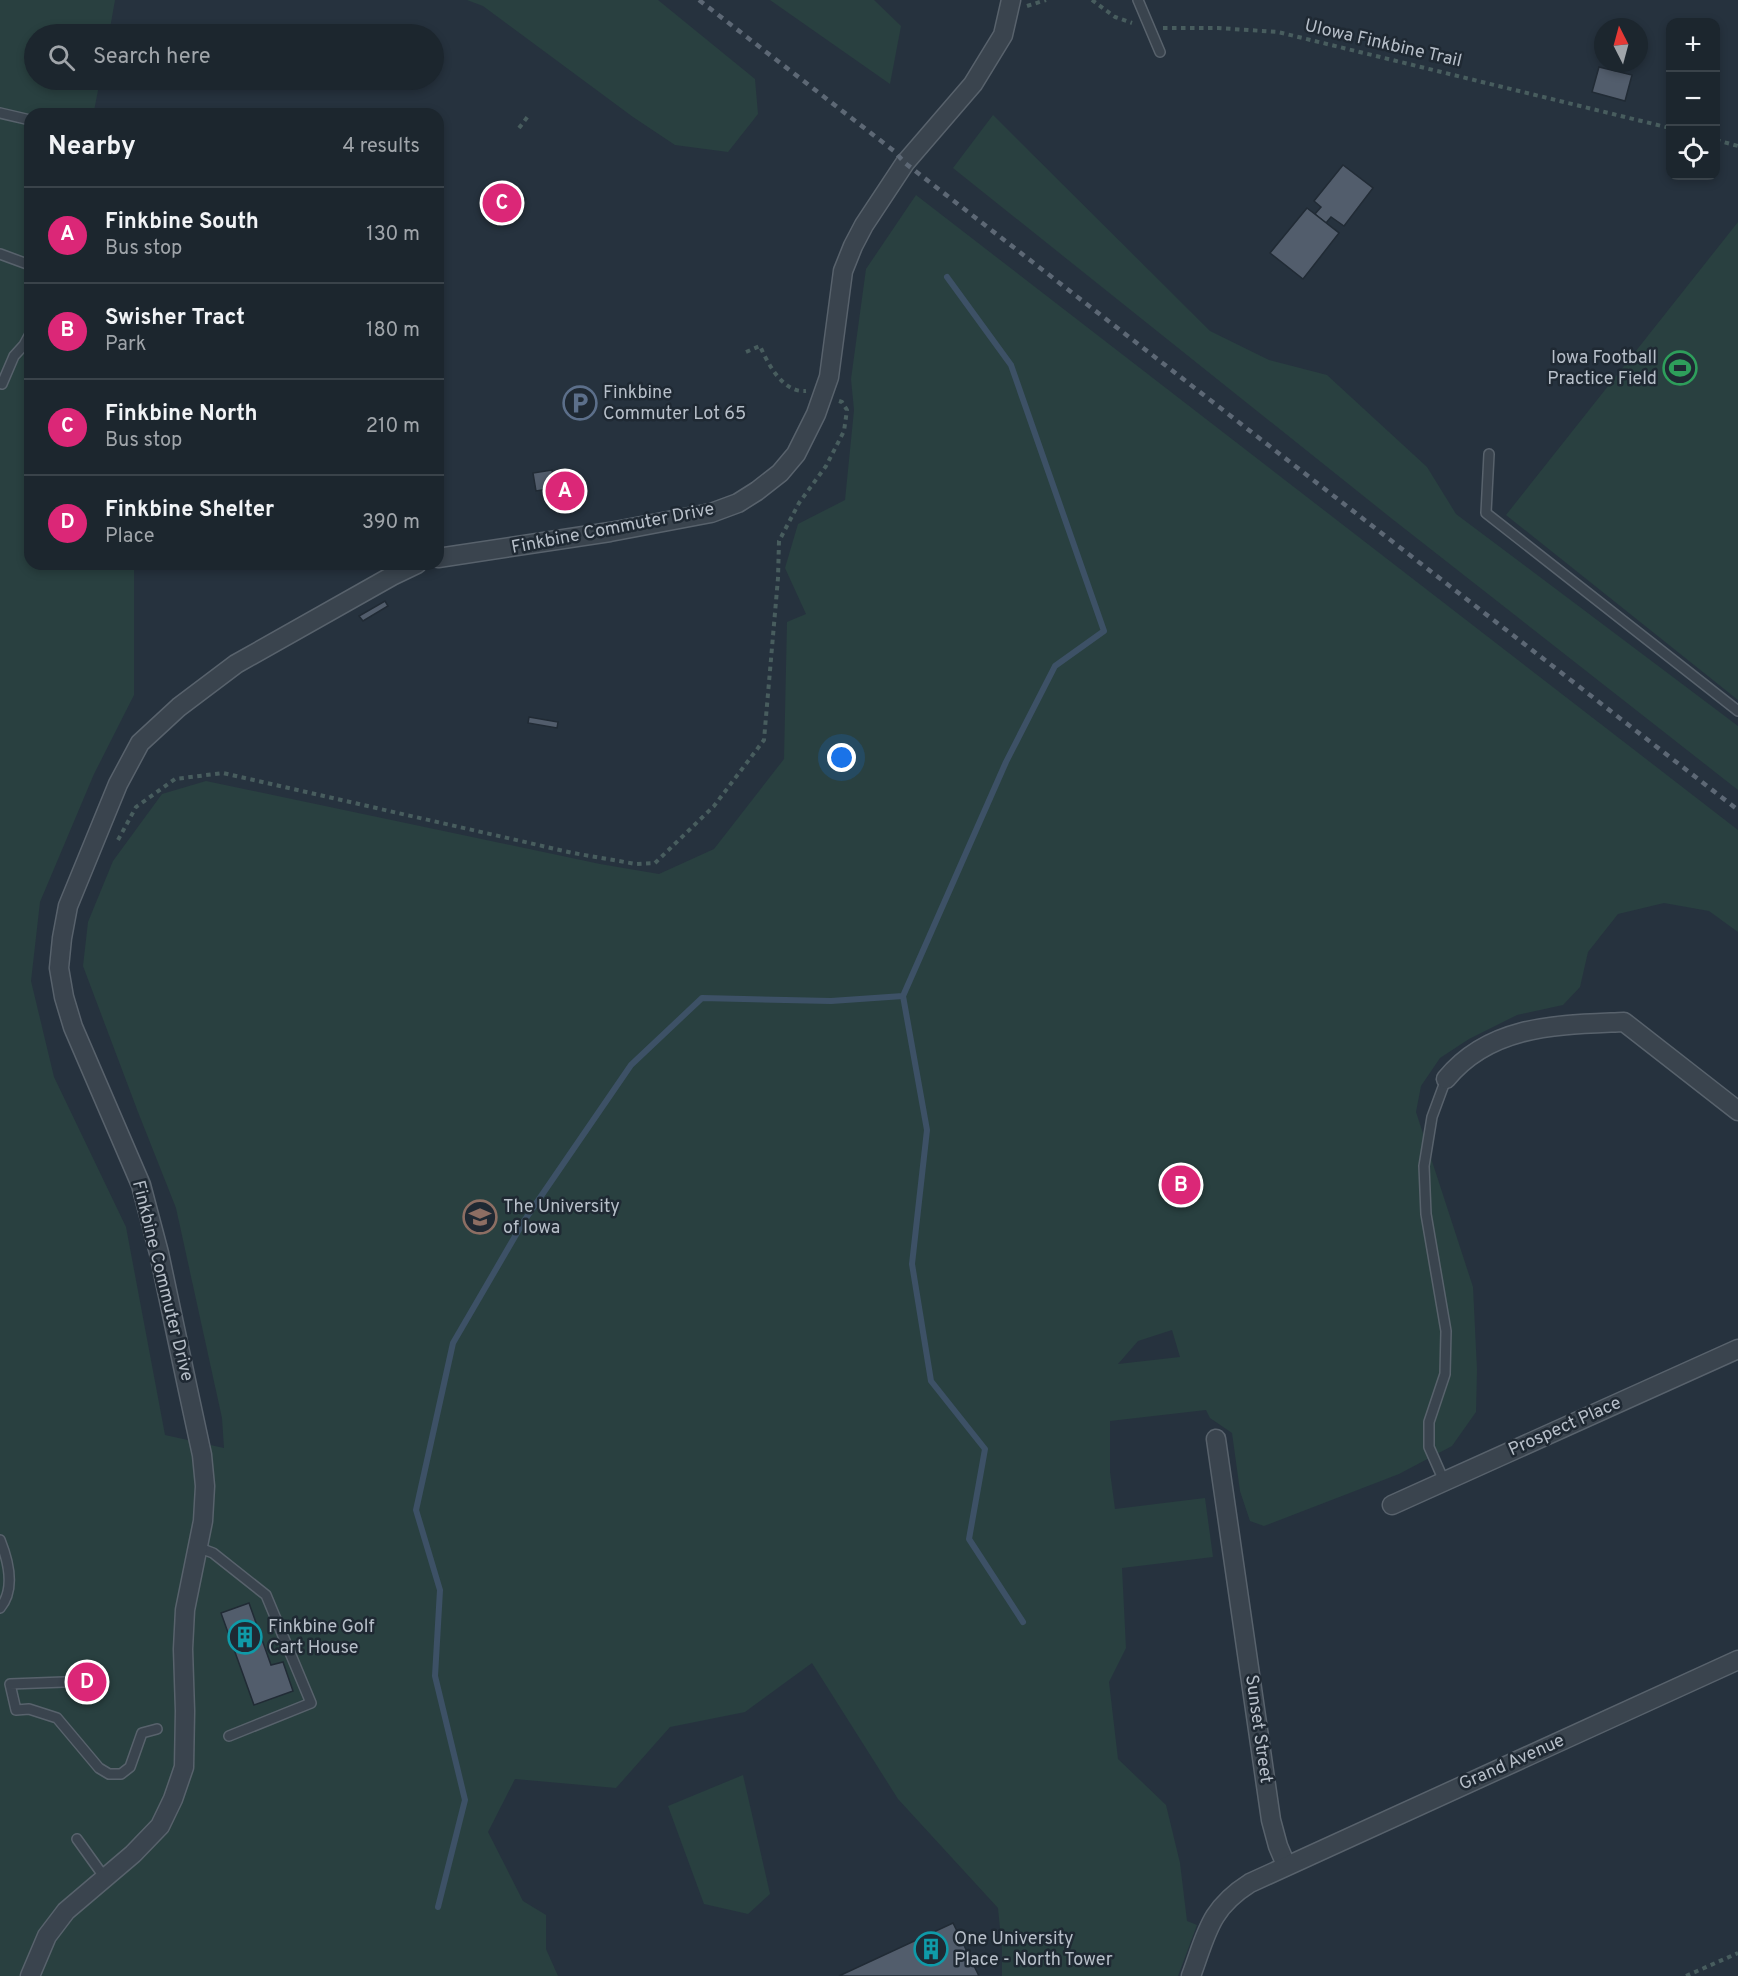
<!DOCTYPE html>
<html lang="en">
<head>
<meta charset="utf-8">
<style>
  :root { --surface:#1c262e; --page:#29323a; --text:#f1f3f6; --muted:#a0a5aa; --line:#3a434a; --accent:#db2777 }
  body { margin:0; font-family:Overpass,sans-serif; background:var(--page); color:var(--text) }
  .controls { position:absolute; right:18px; top:18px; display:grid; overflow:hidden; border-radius:12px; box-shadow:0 3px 9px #0003 }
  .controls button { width:54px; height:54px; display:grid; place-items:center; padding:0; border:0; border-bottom:2px solid var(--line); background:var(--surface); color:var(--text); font:30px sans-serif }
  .compass { position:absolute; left:1594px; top:18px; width:54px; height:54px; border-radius:50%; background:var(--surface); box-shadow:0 3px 9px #0003; rotate:354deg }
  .you { position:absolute; left:842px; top:758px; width:21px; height:21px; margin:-15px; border:4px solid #fff; border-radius:50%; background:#1a73e8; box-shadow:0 0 0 9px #1a73e833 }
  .badge { display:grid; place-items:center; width:39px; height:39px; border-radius:50%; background:var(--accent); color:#fff; font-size:20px; font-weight:700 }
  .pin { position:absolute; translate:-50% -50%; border:3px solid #fff; box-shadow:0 2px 6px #0006 }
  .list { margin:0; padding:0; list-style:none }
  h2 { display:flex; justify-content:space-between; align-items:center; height:78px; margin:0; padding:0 24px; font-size:26px }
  h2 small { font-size:20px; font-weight:400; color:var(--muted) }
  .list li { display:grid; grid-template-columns:39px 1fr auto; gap:18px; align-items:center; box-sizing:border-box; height:96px; padding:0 24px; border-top:2px solid var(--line) }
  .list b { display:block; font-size:22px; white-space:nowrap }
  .list p { margin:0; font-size:20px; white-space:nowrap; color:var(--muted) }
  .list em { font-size:20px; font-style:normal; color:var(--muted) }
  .icon { flex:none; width:33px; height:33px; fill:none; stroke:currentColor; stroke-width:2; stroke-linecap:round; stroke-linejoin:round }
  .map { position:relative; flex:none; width:1738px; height:1976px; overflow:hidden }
  .search { position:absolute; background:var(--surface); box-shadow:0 3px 9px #0003; left:24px; top:24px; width:420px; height:66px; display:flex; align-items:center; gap:15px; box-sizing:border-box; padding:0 21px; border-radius:33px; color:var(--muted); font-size:22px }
  .panel { position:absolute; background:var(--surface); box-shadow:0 3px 9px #0003; left:24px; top:108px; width:420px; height:462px; border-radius:18px }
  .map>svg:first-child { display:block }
  .green { fill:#294040; fill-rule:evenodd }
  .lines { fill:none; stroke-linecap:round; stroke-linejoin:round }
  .stream { stroke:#3d5166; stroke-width:6 }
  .building { fill:#525d6c; stroke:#212b35; stroke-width:1.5 }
  .lane-casing { stroke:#58626c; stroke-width:12 }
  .street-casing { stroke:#58626c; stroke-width:21 }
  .path { stroke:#485d5e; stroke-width:4; stroke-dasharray:4.5 4.5; stroke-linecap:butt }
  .lane { stroke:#3a444e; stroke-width:9 }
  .street { stroke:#3a444e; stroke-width:18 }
  .rail { stroke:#5d6875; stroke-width:4.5; stroke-dasharray:6 6; stroke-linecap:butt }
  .labels { text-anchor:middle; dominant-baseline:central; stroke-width:5; stroke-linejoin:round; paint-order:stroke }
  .street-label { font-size:18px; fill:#b7bfc9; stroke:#1f2933 }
  .poi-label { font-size:18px; fill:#b7bfc9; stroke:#1f2933; text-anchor:start }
</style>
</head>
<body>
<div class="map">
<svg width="1738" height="1976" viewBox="0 0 1738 1976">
  <rect width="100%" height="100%" fill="#26323e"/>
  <!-- green -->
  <g class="green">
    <path d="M0 0H115L109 34H34V80H100L94 111 96 114H30V564H134V695L94 774 40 902 31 981 54 1077 126 1227 165 1435 224 1448 222 1418 176 1208 138 1112 83 966 88 922 113 861 162 794 206 781 600 864 659 874 714 849 784 759 787 622 806 614 785 568 798 524 845 500 854 410 851 379 866 269 916 195 1738 830V932L1709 911 1664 903 1618 914 1588 952 1580 987 1563 1005 1517 1015 1469 1039 1440 1058 1421 1086 1416 1112 1473 1287 1477 1370 1476 1412 1452 1446 1399 1474 1264 1526 1250 1521 1240 1491 1232 1433 1210 1418 1206 1410 1110 1421V1472L1115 1509 1205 1498 1213 1557 1122 1568 1126 1648 1109 1682 1118 1759 1166 1805 1180 1863 1187 1921 1197 1925 1178 1976H1002V1949L998 1908 898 1799 812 1663 745 1712 670 1727 616 1788 515 1779 488 1832 523 1901 546 1915V1949L558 1976H0ZM1172 1330 1180 1357 1118 1364 1138 1341Z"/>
    <path d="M467 0H658L755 79 758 114 728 152 675 145 633 117 483 6Z"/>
    <path d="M770 0H874L901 26 890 84Z"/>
    <path d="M993 115 1210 331 1269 360 1327 375 1427 467 1456 514 1738 726V790L1391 518 953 168Z"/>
    <path d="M1738 222V700L1506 515Z"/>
    <path d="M743 1775 770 1894 748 1914 704 1904 668 1806Z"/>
  </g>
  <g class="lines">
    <!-- stream -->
    <g class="stream">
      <path d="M903 996 927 1130 912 1264 931 1381 985 1449 969 1539 1023 1622"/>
      <path d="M438 1907 465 1800 435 1676 440 1590 416 1510 453 1343 524 1221 631 1065 702 998 831 1001 903 996 1006 762 1055 666 1104 631 1011 365 947 277"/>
    </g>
  </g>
  <!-- building -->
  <g class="building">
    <path d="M1599 67 1632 75 1625 101 1592 92Z"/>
    <path d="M1343 165 1373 188 1344 226 1331 217 1326 223 1315 214 1321 207 1314 201Z"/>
    <path d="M517 189 526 199 519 204 510 195Z"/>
    <path d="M1307 208 1339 233 1303 279 1270 253Z"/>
    <path d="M552 470 555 488 536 491 533 473Z"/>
    <path d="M385 601 388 606 363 621 359 616Z"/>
    <path d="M529 717 558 722 557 728 528 723Z"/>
    <path d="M249 1603 271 1665 283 1662 293 1691 254 1705 221 1613Z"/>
    <path d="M92 1664 102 1673 104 1688 96 1699 83 1701 72 1690 71 1675 77 1665Z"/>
    <path d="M953 1923 979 1976H839Z"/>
  </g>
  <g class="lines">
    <defs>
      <g id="lane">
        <path d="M1138 0 1160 52"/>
        <path d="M0 113 30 120"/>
        <path d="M0 254 30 265"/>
        <path d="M0 383 2 384 14 356 24 345 30 334"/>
        <path d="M1489 454 1486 513 1738 711"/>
        <path d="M1444 1481 1429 1447V1422L1445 1374 1446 1331 1426 1214 1424 1166 1432 1117 1446 1079"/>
        <path d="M0 1540C8 1560 16 1589 0 1608"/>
        <path d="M197 1547 213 1553 266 1595 311 1703 229 1736"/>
        <path d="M64 1682 10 1684 16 1710 29 1709 57 1718 99 1768 109 1774H121L130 1767 142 1733 157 1729"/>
        <path d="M77 1839 105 1878"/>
      </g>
      <g id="street">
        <path d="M438 558 610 532 711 513 738 503 757 491 780 473 796 454 816 414 829 377 843 271 853 246 864 225 905 163 973 84 1003 35 1011 0"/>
        <path d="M1446 1079C1491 1024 1559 1025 1624 1022L1738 1111"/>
        <path d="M1216 1439 1271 1820 1278 1846 1286 1865"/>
        <path d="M1392 1505 1738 1349"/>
        <path d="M30 1976 47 1936 66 1911 133 1854 160 1826 173 1799 184 1767 185 1711 183 1649 185 1610 203 1521 205 1486 202 1455 188 1390 159 1253 141 1185 73 1027 64 997 59 968 62 938 68 906 118 784 140 743 179 707 236 664 392 576 417 564"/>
        <path d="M1191 1976C1207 1933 1209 1909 1250 1883L1738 1660"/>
      </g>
    </defs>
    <!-- lane casing -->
    <use href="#lane" class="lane-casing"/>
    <!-- street casing -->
    <use href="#street" class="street-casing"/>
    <!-- path -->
    <g class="path">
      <path d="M1092 0 1115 17 1132 23"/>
      <path d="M1027 6 1046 0"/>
      <path d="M1163 28H1218L1278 32 1670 128"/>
      <path d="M519 128 529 115"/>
      <path d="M1716 140 1738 146"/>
      <path d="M746 352 760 346C768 364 783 393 806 391"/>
      <path d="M118 840 136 807 175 779 223 773 573 853 636 864 655 863 714 806 764 740 778 578 779 541 799 503 826 466 844 431 847 410 842 402 839 401"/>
      <path d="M1686 1976 1738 1953"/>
    </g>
    <!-- lane -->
    <use href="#lane" class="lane"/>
    <!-- street -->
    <use href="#street" class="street"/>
    <!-- rail -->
    <path class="rail" d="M699 0 894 151 905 163 1738 810"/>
  </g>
  <!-- icons -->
  <defs>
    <symbol id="stadium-ring" viewBox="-11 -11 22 22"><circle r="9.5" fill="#1f2933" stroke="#2e9e5b" stroke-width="1.5"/><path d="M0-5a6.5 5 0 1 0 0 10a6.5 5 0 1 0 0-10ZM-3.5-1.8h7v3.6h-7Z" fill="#2e9e5b"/></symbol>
    <symbol id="parking-ring" viewBox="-11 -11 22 22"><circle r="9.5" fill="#1f2933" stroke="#5c6f8a" stroke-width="1.5"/><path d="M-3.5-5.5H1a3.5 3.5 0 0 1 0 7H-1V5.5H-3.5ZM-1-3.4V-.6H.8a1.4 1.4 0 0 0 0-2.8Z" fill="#5c6f8a"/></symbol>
    <symbol id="university-ring" viewBox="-11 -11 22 22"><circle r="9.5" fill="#1f2933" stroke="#8d6e63" stroke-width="1.5"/><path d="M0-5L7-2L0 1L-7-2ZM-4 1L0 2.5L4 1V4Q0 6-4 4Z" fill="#8d6e63"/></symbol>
    <symbol id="building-ring" viewBox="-11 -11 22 22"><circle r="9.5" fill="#1f2933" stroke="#0f9aa8" stroke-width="1.5"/><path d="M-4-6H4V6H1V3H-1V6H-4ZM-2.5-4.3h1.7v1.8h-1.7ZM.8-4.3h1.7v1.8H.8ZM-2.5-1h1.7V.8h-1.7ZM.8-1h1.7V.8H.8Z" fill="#0f9aa8"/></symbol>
  </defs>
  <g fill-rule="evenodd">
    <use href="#stadium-ring" x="1661" y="349" width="38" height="38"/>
    <use href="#parking-ring" x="561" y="384" width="38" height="38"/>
    <use href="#university-ring" x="461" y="1198" width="38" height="38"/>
    <use href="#building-ring" x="226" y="1618" width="38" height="38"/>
    <use href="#building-ring" x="912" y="1930" width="38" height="38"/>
  </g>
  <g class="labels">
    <!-- street labels -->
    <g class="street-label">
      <text transform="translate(1383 44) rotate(13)">UIowa Finkbine Trail</text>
      <text transform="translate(613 529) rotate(-11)">Finkbine Commuter Drive</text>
      <text transform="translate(162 1281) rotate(76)">Finkbine Commuter Drive</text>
      <text transform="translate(1565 1427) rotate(-24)">Prospect Place</text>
      <text transform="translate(1258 1729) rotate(82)">Sunset Street</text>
      <text transform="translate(1512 1763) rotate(-24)">Grand Avenue</text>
    </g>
    <!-- poi labels -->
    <g class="poi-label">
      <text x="1657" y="358" text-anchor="end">Iowa Football<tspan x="1657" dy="21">Practice Field</tspan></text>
      <text x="603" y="393">Finkbine<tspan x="603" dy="21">Commuter Lot 65</tspan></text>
      <text x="503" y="1207">The University<tspan x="503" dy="21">of Iowa</tspan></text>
      <text x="268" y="1627">Finkbine Golf<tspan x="268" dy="21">Cart House</tspan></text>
      <text x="954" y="1939">One University<tspan x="954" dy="21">Place - North Tower</tspan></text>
    </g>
  </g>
</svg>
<div class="controls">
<button>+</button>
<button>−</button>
<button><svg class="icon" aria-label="locate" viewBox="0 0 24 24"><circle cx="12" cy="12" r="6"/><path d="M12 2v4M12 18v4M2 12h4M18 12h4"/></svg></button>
</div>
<svg class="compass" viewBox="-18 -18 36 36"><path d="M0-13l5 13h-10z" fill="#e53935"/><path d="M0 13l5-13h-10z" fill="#a0a5aa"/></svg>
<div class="you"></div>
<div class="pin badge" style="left:565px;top:491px">A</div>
<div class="pin badge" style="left:1181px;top:1185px">B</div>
<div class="pin badge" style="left:502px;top:203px">C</div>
<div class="pin badge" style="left:87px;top:1682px">D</div>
<div class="search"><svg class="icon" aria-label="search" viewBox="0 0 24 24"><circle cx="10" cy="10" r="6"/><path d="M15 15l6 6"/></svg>Search here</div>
<section class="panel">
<h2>Nearby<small>4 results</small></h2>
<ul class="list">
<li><span class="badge">A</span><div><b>Finkbine South</b><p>Bus stop</p></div><em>130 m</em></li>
<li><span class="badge">B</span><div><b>Swisher Tract</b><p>Park</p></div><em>180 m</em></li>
<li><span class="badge">C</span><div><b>Finkbine North</b><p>Bus stop</p></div><em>210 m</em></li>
<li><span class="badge">D</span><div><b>Finkbine Shelter</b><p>Place</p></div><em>390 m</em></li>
</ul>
</section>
</div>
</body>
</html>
